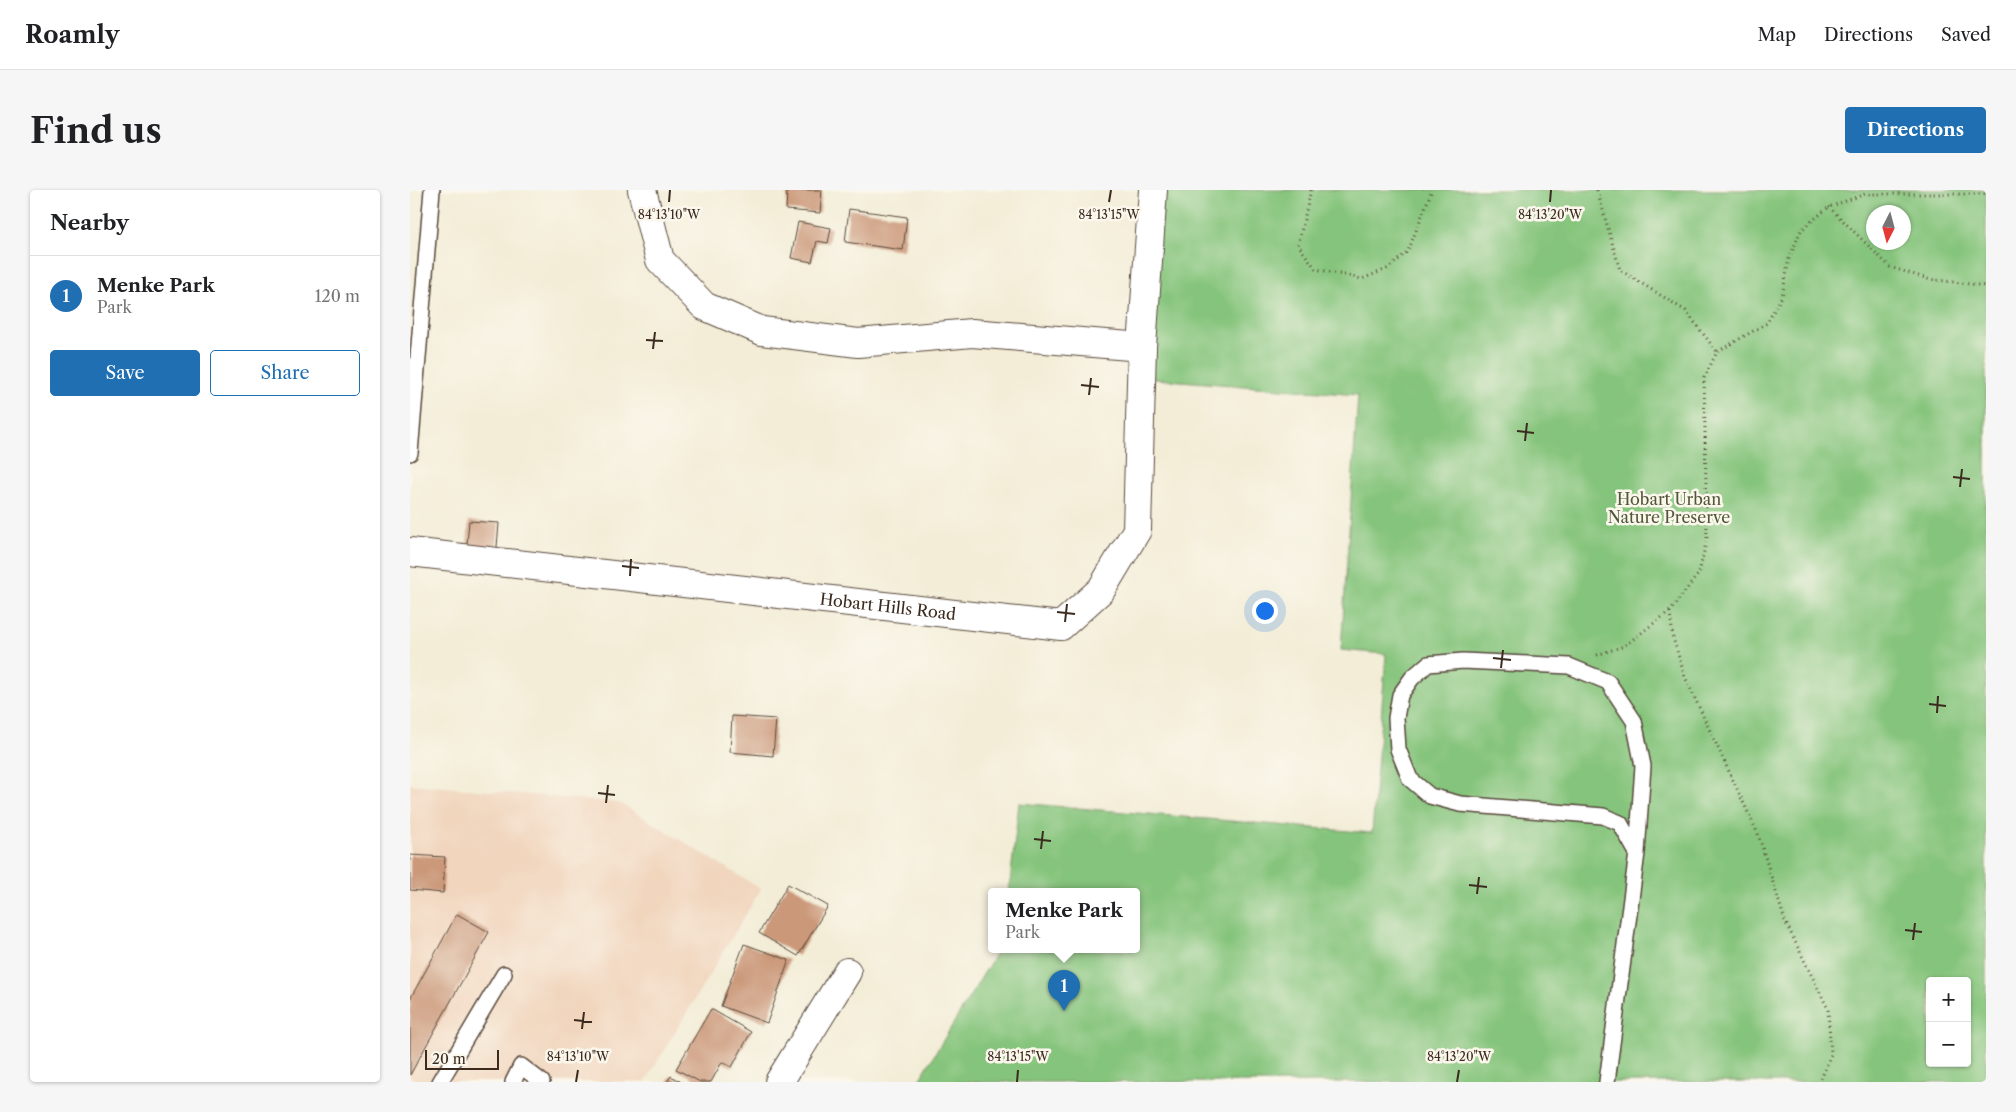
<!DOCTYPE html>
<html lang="en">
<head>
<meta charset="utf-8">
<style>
  :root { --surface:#fff; --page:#f6f6f6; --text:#202124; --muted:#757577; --line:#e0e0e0; --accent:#1f6fb2 }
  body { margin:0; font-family:"Libre Caslon Text",serif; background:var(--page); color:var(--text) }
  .controls { position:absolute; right:15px; bottom:15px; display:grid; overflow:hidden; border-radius:5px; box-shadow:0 1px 4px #0004 }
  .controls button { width:45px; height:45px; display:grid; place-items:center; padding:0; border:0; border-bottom:1px solid var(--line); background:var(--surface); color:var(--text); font:25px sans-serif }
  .compass { position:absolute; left:1456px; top:15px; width:45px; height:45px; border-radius:50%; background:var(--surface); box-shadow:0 1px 4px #0004; rotate:186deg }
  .scale { position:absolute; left:15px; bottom:12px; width:74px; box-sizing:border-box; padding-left:5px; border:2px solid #3b2a1e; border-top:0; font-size:14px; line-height:18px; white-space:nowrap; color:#3b2a1e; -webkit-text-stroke:4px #fbf7ec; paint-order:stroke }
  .you { position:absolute; left:854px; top:420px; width:18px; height:18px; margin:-12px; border:4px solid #fff; border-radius:50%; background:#1a73e8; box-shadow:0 0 0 8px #1a73e833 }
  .badge { display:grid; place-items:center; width:32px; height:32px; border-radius:50%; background:var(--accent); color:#fff; font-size:16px; font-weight:700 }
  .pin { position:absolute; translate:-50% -41px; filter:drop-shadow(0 1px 2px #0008) }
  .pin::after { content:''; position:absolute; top:26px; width:18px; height:15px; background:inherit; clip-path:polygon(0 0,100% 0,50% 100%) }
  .popup { position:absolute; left:578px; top:698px; width:152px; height:65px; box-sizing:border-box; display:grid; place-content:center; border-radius:5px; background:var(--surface); filter:drop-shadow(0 1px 4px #0005); font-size:16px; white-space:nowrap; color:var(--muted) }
  .popup b { font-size:19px; color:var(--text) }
  .popup::after { content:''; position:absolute; left:50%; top:100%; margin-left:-10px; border:10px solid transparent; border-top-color:var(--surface) }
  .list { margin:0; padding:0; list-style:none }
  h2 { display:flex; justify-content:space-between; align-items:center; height:65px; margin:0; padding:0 20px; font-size:21px }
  h2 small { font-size:16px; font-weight:400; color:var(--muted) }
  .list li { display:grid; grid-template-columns:32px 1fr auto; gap:15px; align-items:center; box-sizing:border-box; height:80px; padding:0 20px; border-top:1px solid var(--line) }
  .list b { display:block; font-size:19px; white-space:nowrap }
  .list p { margin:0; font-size:16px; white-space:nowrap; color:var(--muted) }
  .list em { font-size:16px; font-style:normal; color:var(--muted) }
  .actions { display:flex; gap:10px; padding:15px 20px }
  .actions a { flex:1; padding:11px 0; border:1px solid var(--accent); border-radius:5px; text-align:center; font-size:18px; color:var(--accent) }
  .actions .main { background:var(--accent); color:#fff }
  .map { position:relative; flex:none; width:1576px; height:892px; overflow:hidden; border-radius:5px }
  header { display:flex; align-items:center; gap:30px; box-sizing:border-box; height:70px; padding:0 25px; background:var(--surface); border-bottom:1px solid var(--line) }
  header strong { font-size:24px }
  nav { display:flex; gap:28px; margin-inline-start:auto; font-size:18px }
  .intro { display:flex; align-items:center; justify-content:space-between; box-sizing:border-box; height:120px; padding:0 30px }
  h1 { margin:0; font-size:35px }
  .button { padding:12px 22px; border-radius:5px; background:var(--accent); color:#fff; font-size:18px; font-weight:700 }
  main { display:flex; gap:30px; padding:0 30px }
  aside { flex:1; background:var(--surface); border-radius:5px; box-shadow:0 1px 4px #0004 }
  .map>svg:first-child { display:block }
  .built { fill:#f1d5bd }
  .green { fill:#85c47c; stroke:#60774d; fill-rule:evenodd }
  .building { fill:#cb9879 }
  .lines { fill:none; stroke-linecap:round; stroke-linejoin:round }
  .service-casing { stroke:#57473a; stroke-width:18 }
  .minor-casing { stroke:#57473a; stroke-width:30 }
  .path { stroke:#57473a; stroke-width:3; stroke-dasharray:1 4; stroke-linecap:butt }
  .service { stroke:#fff; stroke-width:15 }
  .minor { stroke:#fff; stroke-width:28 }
  .ticks { fill:none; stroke:#3b2a1e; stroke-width:2 }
  .labels { text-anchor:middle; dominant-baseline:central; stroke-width:5; stroke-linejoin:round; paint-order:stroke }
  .park-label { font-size:16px; fill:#51583a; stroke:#fbf7ec }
  .street-label { font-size:16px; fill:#3b2a1e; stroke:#fbf7ec }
  .ticks-label { font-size:12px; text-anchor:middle; fill:#3b2a1e; stroke:#fbf7ec; stroke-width:5; stroke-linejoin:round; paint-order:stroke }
</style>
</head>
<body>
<header>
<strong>Roamly</strong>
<nav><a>Map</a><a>Directions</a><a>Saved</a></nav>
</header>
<div class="intro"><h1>Find us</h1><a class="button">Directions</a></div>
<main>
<aside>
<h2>Nearby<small></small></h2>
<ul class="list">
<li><span class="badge">1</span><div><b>Menke Park</b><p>Park</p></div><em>120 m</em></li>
</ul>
<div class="actions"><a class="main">Save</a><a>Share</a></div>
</aside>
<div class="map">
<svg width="1576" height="892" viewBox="0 0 1576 892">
  <rect width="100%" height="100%" fill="#fbf7ec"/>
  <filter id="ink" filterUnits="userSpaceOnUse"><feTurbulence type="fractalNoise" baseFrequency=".02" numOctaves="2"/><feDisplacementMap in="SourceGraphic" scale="10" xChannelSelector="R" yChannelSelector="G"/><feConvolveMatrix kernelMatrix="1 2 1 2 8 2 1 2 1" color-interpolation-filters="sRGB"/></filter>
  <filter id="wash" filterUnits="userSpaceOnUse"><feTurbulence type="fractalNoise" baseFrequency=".0096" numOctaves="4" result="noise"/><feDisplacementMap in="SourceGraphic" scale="20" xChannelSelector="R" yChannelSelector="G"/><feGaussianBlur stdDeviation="1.12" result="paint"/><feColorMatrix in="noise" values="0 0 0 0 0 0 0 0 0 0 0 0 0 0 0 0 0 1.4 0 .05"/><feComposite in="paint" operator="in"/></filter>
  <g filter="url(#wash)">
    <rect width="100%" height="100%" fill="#f3edd7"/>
    <!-- built -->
    <path class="built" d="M0 594 210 613 351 699 235 892H0Z"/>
    <!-- green -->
    <path class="green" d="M753 0H1576V892H508L588 760H726V702H599L609 613 962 643 976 464 931 460 948 205 732 188ZM1464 22H1494V52H1464ZM1520 791H1557V873H1520Z"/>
    <g id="blocks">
      <!-- building -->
      <g class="building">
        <path d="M377 0H412L410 23 376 20Z"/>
        <path d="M439 19 497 27 493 60 435 52Z"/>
        <path d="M388 32 421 38 418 53 407 51 402 72 381 68Z"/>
        <path d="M59 331 89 333 86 369 56 366Z"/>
        <path d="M322 526 366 529 363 566 320 562Z"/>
        <path d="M0 665 35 667 33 703 0 700Z"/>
        <path d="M378 694 418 716 388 766 349 743Z"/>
        <path d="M47 724 79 742 0 885V809Z"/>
        <path d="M334 754 379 770 357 833 311 816Z"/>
        <path d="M301 819 341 842 322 877 312 872 301 892H290L266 879Z"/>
        <path d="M261 886 271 892H257Z"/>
      </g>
    </g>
  </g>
  <g filter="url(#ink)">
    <use href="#blocks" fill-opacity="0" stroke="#57473a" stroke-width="1"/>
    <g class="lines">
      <defs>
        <g id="service">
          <path d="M0 263 22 0"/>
          <path d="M30 892 94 784"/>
          <path d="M103 892 111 876 132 892"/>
          <path d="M1197 892 1227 663 1233 576 1224 531 1198 492 1159 476 1053 471 1018 474 1002 488 990 505 986 528 988 559 1000 589 1020 606 1050 614 1193 626 1210 633 1227 663"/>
        </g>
        <g id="minor">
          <path d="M232 0 250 70 294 116 352 141 448 153 562 143 732 157"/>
          <path id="s1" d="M0 362 651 436 691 400 727 340 732 157 743 0"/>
          <path d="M369 892 437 782"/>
        </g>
      </defs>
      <!-- service casing -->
      <use href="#service" class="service-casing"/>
      <!-- minor casing -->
      <use href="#minor" class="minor-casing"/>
      <!-- path -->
      <g class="path">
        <path d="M901 0 888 55 906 79 952 89 979 78 998 61 1022 0"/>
        <path d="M1187 0 1210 80 1276 121 1307 162"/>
        <path d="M1419 17 1480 77 1518 89 1576 96"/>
        <path d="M1260 422 1263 448 1275 487 1348 644 1375 731 1418 819 1421 864 1410 892"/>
        <path d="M1187 465 1214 456 1260 421 1289 383 1297 349 1294 188 1307 162 1357 133 1372 106 1379 69 1391 40 1419 17 1455 4H1576"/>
      </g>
      <!-- service -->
      <use href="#service" class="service"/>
      <!-- minor -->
      <use href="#minor" class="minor"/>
    </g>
  </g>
  <!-- ticks -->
  <path class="ticks" d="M259 12 260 0M699 12 701 0M1140 12 1141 0M236 150 253 151M243 159 245 142M671 195 689 197M679 205 681 188M1107 241 1124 243M1115 251 1117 233M1543 287 1560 289M1550 297 1552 279M212 376 229 378M220 386 221 369M647 422 665 424M655 432 657 414M1083 468 1101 470M1091 478 1093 460M1519 514 1536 516M1527 523 1528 506M188 603 205 605M196 613 198 595M624 649 641 651M631 659 633 641M1059 695 1077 697M1067 704 1069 687M1495 740 1512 742M1503 750 1505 733M164 830 182 832M172 839 174 822M166 892 168 880M607 892 608 880M1047 892 1049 880"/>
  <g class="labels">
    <!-- park labels -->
    <g class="park-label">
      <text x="1259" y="309">Hobart Urban<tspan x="1259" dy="18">Nature Preserve</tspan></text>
    </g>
    <!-- street labels -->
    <g class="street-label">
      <text stroke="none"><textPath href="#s1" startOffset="481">Hobart Hills Road</textPath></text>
    </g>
  </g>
  <g class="ticks-label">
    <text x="259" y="29">84°13'10"W</text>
    <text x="699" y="29">84°13'15"W</text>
    <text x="1140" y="29">84°13'20"W</text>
    <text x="168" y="871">84°13'10"W</text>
    <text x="608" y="871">84°13'15"W</text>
    <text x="1049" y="871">84°13'20"W</text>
  </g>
</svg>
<div class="controls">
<button>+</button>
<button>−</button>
</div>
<svg class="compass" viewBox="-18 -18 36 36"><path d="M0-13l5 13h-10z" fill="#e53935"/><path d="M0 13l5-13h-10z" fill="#757577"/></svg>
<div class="scale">20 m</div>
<div class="you"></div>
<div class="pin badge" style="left:654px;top:821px">1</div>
<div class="popup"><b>Menke Park</b>Park</div>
</div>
</main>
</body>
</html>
